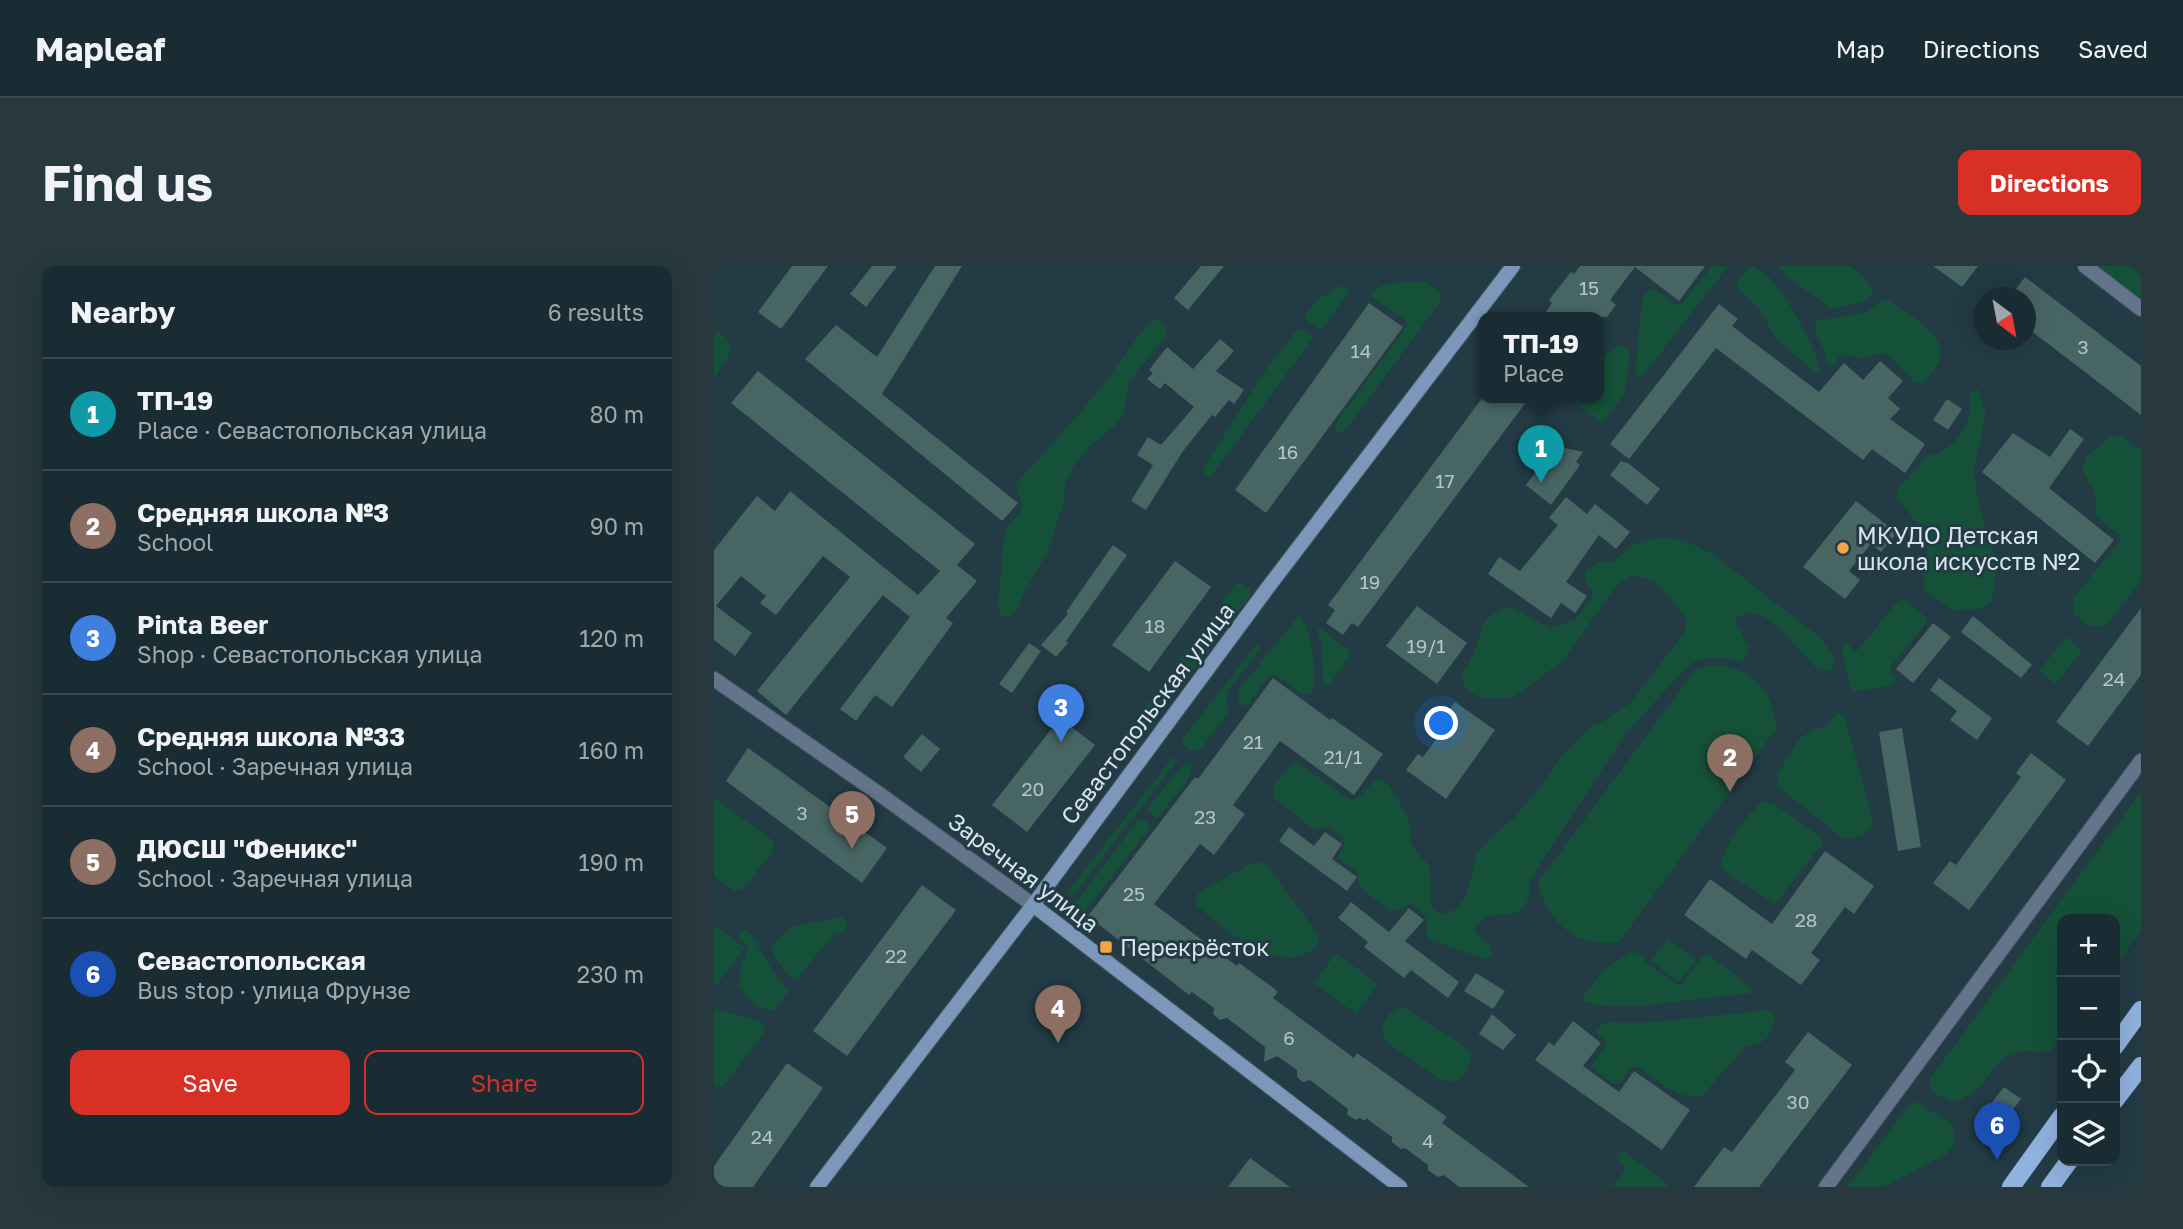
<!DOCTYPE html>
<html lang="en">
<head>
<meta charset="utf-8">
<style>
  :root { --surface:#1a2c33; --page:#27383f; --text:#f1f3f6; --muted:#9fa7ac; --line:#38484e; --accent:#d93025 }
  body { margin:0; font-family:"Golos Text",sans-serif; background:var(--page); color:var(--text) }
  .controls { position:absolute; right:21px; bottom:21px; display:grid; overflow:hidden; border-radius:14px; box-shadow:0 7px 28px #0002 }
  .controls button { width:63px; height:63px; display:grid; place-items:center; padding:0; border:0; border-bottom:2px solid var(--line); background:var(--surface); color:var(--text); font:35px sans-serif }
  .compass { position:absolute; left:1259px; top:21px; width:63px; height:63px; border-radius:50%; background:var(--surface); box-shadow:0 7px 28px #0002; rotate:148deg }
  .you { position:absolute; left:728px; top:458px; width:24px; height:24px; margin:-18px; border:5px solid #fff; border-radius:50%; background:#1a73e8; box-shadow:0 0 0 10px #1a73e833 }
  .badge { display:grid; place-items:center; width:46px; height:46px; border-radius:50%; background:var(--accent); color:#fff; font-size:23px; font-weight:700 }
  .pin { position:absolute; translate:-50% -58px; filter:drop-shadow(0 2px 4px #0008) }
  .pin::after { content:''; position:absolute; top:37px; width:24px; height:21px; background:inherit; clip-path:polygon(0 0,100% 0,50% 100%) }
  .popup { position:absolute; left:764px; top:46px; width:126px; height:91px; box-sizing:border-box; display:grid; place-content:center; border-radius:14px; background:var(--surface); filter:drop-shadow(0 2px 5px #0005); font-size:23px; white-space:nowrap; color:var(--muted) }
  .popup b { font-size:26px; color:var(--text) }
  .popup::after { content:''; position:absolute; left:50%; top:100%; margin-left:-14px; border:14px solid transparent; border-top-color:var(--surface) }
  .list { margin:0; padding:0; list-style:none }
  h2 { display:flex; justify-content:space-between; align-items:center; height:91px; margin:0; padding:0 28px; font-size:30px }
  h2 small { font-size:23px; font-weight:400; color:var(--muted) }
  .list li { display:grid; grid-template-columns:46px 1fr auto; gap:21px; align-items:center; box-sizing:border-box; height:112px; padding:0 28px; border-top:2px solid var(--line) }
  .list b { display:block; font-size:26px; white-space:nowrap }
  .list p { margin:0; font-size:23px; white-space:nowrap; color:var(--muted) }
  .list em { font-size:23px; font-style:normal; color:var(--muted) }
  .actions { display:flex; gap:14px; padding:21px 28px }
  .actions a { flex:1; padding:16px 0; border:2px solid var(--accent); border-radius:14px; text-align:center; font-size:24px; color:var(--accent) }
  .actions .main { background:var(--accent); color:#fff }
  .icon { flex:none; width:38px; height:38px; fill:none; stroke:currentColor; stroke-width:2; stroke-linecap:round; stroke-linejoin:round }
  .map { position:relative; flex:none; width:1427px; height:921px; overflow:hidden; border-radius:14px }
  header { display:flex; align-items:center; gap:42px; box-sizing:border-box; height:98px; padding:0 35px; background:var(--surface); border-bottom:2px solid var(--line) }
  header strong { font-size:33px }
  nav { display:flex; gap:38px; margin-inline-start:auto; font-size:24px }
  .intro { display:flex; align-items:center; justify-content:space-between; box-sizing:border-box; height:168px; padding:0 42px }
  h1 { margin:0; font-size:49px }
  .button { padding:18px 32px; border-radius:14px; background:var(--accent); color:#fff; font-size:24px; font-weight:700 }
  main { display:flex; gap:42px; padding:0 42px }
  aside { flex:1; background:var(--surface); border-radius:14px; box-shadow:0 7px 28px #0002 }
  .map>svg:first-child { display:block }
  .green { fill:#155038 }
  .building { fill:#476563 }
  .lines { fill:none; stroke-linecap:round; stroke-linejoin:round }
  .street-casing { stroke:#435a62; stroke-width:16 }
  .secondary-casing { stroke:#435a62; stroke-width:16 }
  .primary-casing { stroke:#435a62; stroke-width:19 }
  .street { stroke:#64758b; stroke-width:14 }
  .secondary { stroke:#7d97ba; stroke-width:14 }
  .primary { stroke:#90b2df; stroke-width:18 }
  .poi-dot { fill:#f3a443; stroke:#223b44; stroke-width:2.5 }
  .labels { text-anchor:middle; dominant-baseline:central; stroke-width:6; stroke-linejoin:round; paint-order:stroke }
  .number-label { font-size:19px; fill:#b4c6ca }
  .poi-label { font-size:23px; fill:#d8e6ec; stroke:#223b44; text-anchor:start }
  .street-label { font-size:23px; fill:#d8e6ec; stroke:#223b44 }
</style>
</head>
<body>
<header>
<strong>Mapleaf</strong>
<nav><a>Map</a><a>Directions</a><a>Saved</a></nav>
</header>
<div class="intro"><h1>Find us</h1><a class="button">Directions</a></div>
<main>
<aside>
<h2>Nearby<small>6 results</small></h2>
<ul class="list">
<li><span class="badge" style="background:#0f9aa8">1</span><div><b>ТП-19</b><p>Place · Севастопольская улица</p></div><em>80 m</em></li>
<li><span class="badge" style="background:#8d6e63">2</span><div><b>Средняя школа №3</b><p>School</p></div><em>90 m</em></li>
<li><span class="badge" style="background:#3f7fe0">3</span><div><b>Pinta Beer</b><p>Shop · Севастопольская улица</p></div><em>120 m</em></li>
<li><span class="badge" style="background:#8d6e63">4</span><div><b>Средняя школа №33</b><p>School · Заречная улица</p></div><em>160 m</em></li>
<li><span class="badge" style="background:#8d6e63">5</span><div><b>ДЮСШ &quot;Феникс&quot;</b><p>School · Заречная улица</p></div><em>190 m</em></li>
<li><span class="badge" style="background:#1a4fb4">6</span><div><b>Севастопольская</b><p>Bus stop · улица Фрунзе</p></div><em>230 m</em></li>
</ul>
<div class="actions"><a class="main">Save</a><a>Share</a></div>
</aside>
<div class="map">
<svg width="1427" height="921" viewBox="0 0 1427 921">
  <rect width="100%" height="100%" fill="#223b44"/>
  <!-- green -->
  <g class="green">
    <path d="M998 0H1014L930 108 924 112 921 107 928 35 932 26 939 22 962 39 968 37Z"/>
    <path d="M1038 0C1049 5 1057 12 1064 21 1075 36 1106 88 1106 106H1101L1062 73 1044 41 1022 21C1024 11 1030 6 1038 0Z"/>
    <path d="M1064 0H1136L1153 14 1159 26 1152 35 1118 43 1076 13Z"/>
    <path d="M1384 0H1420L1427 11V34Z"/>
    <path d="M712 16 727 27V35L633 162 627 167 623 165 621 161 623 155 692 61 693 55 660 33 657 28C668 13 694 17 712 16Z"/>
    <path d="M624 21H633L635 23 633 29 608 63H605L591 53V49L604 33Z"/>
    <path d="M1174 33C1188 44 1229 67 1227 88 1226 99 1216 109 1210 117L1199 116 1194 108 1171 87C1152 87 1153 98 1133 88L1125 91 1118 101 1112 98 1110 84 1101 66 1102 55 1150 47C1159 43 1164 35 1174 33Z"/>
    <path d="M445 53 452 60V71L426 101 415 118 409 149 399 162 377 179 360 200 351 218 350 235 333 288 311 325 303 344 296 351 288 350 284 341 290 270 296 257 309 243C308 233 302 228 302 218L383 127 433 58Z"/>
    <path d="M589 63 600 71 498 209H491L488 204 554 100 583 64Z"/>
    <path d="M4 66 12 71 18 84 0 113V68Z"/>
    <path d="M904 80H912L916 88 911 127 890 156 885 155 861 138 859 131H885C885 107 879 92 904 80Z"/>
    <path d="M1264 123 1272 149 1260 202 1262 222 1271 265 1283 294 1278 336 1264 343 1239 344 1210 324C1208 309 1213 299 1213 285 1213 264 1195 248 1183 232L1184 220 1193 214 1212 190C1231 187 1247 173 1254 154 1257 147 1255 134 1256 126Z"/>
    <path d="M1396 169 1410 171 1421 182H1427V315L1396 355 1387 361 1375 360 1362 350 1358 341 1360 331 1406 275 1405 269 1381 249C1384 220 1377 225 1368 201L1373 189 1386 181Z"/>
    <path d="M941 272 965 273 996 286 1107 372 1119 390 1121 398 1115 405C1109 404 1104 404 1099 399 1083 384 1046 327 1021 354L1036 384 1029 395C1005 395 995 384 973 401L913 466 823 603 815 618V630L811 641 803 647 775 650 761 659V666L776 680 779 689 772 694 715 673 712 667C716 651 708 647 697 637L686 643 675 645 646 621 643 606 626 593 624 589 631 581 629 572 614 560 601 564 559 532C557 520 571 502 582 496L637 534C649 532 654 518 665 512L674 518 692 548 697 564 696 573 703 587 715 599 717 613V641L727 649 741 644 752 630 763 587 781 567 800 552 827 520 847 491 875 461 890 455 917 436 970 367 972 351 940 315 920 309 905 316 849 395 799 432H765L751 422 747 409 760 386 772 352 794 340 837 362 862 353 880 327 871 315 872 305 884 297 900 295 919 278Z"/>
    <path d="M526 317 536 322V331L519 352 511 354 505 350 504 342 521 318Z"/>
    <path d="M1189 333 1206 345 1213 356 1178 399 1176 406 1181 413V417L1176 420 1140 426 1136 421 1128 383 1130 378H1134L1141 385 1145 383 1183 336Z"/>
    <path d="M585 349C600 365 602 406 599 427L590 429 559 408 556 409 533 439 528 440 525 437V423Z"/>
    <path d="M497 355H501L508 359C509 371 479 410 467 411L461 407 459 400 492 358Z"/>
    <path d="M603 363H607L636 385 634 392 615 420 609 419 608 383Z"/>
    <path d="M1352 371 1368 384 1342 418 1325 405Z"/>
    <path d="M545 378V384L513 426 514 446 488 482 483 485 474 484 467 475 542 379Z"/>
    <path d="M995 399C1038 400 1057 421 1063 462L905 676C864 683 831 656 824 616L982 403Z"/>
    <path d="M449 417 457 420 456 429 422 472 416 474 411 473 410 467Z"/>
    <path d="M1124 447 1130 449 1159 553C1156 569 1144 574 1129 572L1064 521 1063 509 1085 473 1098 464 1109 462Z"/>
    <path d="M460 490 462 495 360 629 355 628 354 625Z"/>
    <path d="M472 497 477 499V509L445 551 441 552 433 543 467 501Z"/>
    <path d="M1427 526V665L1401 701V653H1348V771L1338 784C1324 788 1307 781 1294 789 1271 805 1273 826 1239 836L1219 827 1215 814Z"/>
    <path d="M0 532 60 575 58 587 29 623 20 625 0 610Z"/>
    <path d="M1050 535 1060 538 1106 570 1109 577 1061 638 1013 608 1007 598C1012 576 1032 548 1050 535Z"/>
    <path d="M425 553 434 556 436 562 371 645 363 646 360 639Z"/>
    <path d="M546 596 552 598 598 660 606 675C576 719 509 663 483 640L481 634 485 626 532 600Z"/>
    <path d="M129 651 134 658 131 665 120 668 83 713H78L61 692 57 680 78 660Z"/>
    <path d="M0 659 31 682 0 722Z"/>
    <path d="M26 664H32L40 672 59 705 75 724 62 743 55 745 38 737 25 720 27 701 34 680 25 672Z"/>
    <path d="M954 673 982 694 965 716 937 695Z"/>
    <path d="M921 686 928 688 933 698 966 720 990 689H995L1037 721 1038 727 926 740 883 739 868 735V733C883 711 896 694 921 686Z"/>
    <path d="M622 687 664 718 642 748 600 717Z"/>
    <path d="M690 741 752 781 758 791 752 807 741 816 725 813 674 777C662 761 672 744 690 741Z"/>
    <path d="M5 744 47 756 52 763 10 820H3L0 818V745Z"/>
    <path d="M1056 744 1061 751C1059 770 1050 779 1031 781L987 831C962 833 943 814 924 801H917L905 818H899L877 801 891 780V775L884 769 883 763 892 756 929 757Z"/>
    <path d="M1202 836 1235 856 1239 861 1241 872 1239 880 1233 888 1169 921H1133L1196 838Z"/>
    <path d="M907 886H911L953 917 954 921H899L911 904V900L903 892Z"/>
  </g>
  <!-- building -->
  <g class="building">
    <path d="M78 0H114L67 63 44 46Z"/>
    <path d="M158 0H183L152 41 136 28Z"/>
    <path d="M221 0H248L168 128 304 237 288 255 91 93 122 59 163 91Z"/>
    <path d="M487 0H510L474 44 460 32Z"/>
    <path d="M866 0H991L965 35 921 1 896 34 902 39 893 51H828L838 37 835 34 857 6 860 8Z"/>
    <path d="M1219 0H1264L1248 21Z"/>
    <path d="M1311 11 1427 100V149L1312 61V32H1295Z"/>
    <path d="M655 37 689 61 552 247 521 224Z"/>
    <path d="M1005 38 1024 53 1018 60 1105 126 1130 97 1149 114 1166 95 1189 115 1174 132 1186 143 1176 153 1211 178 1191 207 1158 183 1149 194 1002 82 915 193 896 178Z"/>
    <path d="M506 73 520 85 502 105 530 124 520 138 515 134 501 151 498 149 469 185 432 244 417 235 439 199 423 189 434 171 447 179 480 141 451 117 446 123 433 113 439 107 435 104 453 81 479 103Z"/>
    <path d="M44 105 261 278 243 299 263 315 232 352 239 357 178 441 161 429 142 455 126 443 196 351 169 329 72 449 43 425 136 311 109 290 62 349 46 337 52 330 27 310 2 340 38 367 21 390 0 374V284L43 230 61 245 76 225 204 329 226 305 17 137Z"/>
    <path d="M769 131H816L644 361 638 357 629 369 612 357 621 344 614 339Z"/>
    <path d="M1233 133 1248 143 1234 164 1219 154Z"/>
    <path d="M1356 163 1370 173 1335 222 1400 274 1381 297 1268 206 1299 167 1336 191Z"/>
    <path d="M841 180 869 186 862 196 866 199 837 239 812 219Z"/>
    <path d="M907 195 914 197 946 223 933 239 896 209Z"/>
    <path d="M852 231 873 248 881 238 916 266 902 283 885 269 852 316 873 330 861 347 847 337 837 352 774 308 785 291 806 305 844 259 835 252Z"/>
    <path d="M1142 235 1183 267 1167 286 1157 278 1135 305 1146 314 1131 333 1089 301Z"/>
    <path d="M399 279 413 289 352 375 354 377 342 391 327 379 354 348 352 346Z"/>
    <path d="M461 295 497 321 435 406 398 379Z"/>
    <path d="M703 340 753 377 723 418 672 380Z"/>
    <path d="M1427 342V409L1374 480 1342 456Z"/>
    <path d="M1259 350 1318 399 1307 412 1247 366Z"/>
    <path d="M1219 357 1237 371 1199 417 1182 403Z"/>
    <path d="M315 377 327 385 298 427 285 418Z"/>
    <path d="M559 412 616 454 618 452 669 488 640 529 566 475 519 539 531 548 500 589 486 578 440 638 523 700 525 697 557 720 564 726 559 732 640 792 643 787 733 851 728 857 815 921H745L730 909 724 911 714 904V899L691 882 687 883 678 876V871L652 852 651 855 646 852 641 854 633 848 634 843 596 814 589 816 583 811V804L563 790 550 796 551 781 513 752 506 754 499 748 500 742 478 726 475 729 374 650 481 511 484 513Z"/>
    <path d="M1225 412 1278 452 1263 474 1236 454 1243 445 1216 424Z"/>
    <path d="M741 436 781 464 732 533 692 504 704 488 709 491 721 475 733 458 728 454Z"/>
    <path d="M346 452 381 479 313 566 278 539Z"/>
    <path d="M1188 462 1207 581 1184 585 1165 466Z"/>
    <path d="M208 468 226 483 207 506 189 491Z"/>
    <path d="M34 482 173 582 148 617 12 515Z"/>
    <path d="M1317 487 1352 514 1255 644 1219 617 1236 595 1242 599 1307 511 1302 507Z"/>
    <path d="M575 561 600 580 611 566 628 578 618 593 643 611 633 625 565 575Z"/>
    <path d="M1111 585 1160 620 1140 648 1131 641 1097 687 1106 694 1087 719 1038 684 1032 693 970 649 996 613 1058 658Z"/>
    <path d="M208 619 242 644 133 790 99 765Z"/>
    <path d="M637 636 675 666 695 642 710 654 691 675 745 716 734 732 697 704 690 712 650 681 654 676 624 652Z"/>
    <path d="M762 707 791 725 779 743 750 725Z"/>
    <path d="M778 748 802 769 789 784 765 768Z"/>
    <path d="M859 755 887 777 869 800 905 826 920 805 976 844 948 884 821 794 835 776 840 780Z"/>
    <path d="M1094 766 1138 799 1045 921H980L1010 881 1018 886 1081 804 1071 796Z"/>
    <path d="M73 797 109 822 39 921H0V900Z"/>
    <path d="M1290 821 1307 833 1282 865 1266 852Z"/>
    <path d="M536 892 576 921H514Z"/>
  </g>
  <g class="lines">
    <defs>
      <g id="street">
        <path d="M1371 0 1427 43"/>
        <path d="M0 413 164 527 319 639"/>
        <path d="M1112 921 1427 495"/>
      </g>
      <g id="secondary">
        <path d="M319 639 686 921"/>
        <path d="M103 921 319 639 555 320 799 0"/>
      </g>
      <g id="primary">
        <path d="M1401 780 1427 744"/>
        <path d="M1401 834 1427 800"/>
        <path d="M1297 921 1348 850"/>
        <path d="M1336 921 1355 895"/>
      </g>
    </defs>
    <!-- street casing -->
    <use href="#street" class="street-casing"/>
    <!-- secondary casing -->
    <use href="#secondary" class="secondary-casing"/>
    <!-- primary casing -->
    <use href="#primary" class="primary-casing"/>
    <!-- street -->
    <use href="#street" class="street"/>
    <!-- secondary -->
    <use href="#secondary" class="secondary"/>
    <!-- primary -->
    <use href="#primary" class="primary"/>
  </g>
  <!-- markers -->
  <g class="poi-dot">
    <circle cx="1129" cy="282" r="7"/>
    <rect x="385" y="674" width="14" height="14" rx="3.5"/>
  </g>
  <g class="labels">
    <!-- number labels -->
    <g class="number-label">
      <text x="875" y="21">15</text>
      <text x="1369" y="80">3</text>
      <text x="647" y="84">14</text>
      <text x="574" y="185">16</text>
      <text x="731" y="214">17</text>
      <text x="656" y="315">19</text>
      <text x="441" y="359">18</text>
      <text x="712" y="379">19/1</text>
      <text x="1400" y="412">24</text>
      <text x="539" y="475">21</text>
      <text x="629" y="490">21/1</text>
      <text x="319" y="522">20</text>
      <text x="88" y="546">3</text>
      <text x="491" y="550">23</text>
      <text x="420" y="627">25</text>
      <text x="1092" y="653">28</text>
      <text x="182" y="689">22</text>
      <text x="575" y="771">6</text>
      <text x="1084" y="835">30</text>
      <text x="48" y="870">24</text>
      <text x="714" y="874">4</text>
    </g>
    <!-- poi labels -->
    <g class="poi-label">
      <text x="1143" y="269">МКУДО Детская<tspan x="1143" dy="26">школа искусств №2</tspan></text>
      <text x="406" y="681">Перекрёсток</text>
    </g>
    <!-- street labels -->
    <g class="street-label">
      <text transform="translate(433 447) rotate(-53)">Севастопольская улица</text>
      <text transform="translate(310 606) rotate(37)">Заречная улица</text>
    </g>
  </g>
</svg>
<div class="controls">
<button>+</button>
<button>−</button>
<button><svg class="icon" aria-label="locate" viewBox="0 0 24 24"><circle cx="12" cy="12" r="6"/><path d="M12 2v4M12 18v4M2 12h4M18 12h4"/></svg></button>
<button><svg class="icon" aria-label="layers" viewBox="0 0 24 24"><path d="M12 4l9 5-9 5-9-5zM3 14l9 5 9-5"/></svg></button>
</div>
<svg class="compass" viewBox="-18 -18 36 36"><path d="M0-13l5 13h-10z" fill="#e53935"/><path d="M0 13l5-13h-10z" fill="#9fa7ac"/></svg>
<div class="you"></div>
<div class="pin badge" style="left:827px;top:217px;background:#0f9aa8">1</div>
<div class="popup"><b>ТП-19</b>Place</div>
<div class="pin badge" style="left:1016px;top:526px;background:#8d6e63">2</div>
<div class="pin badge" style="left:347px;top:476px;background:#3f7fe0">3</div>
<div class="pin badge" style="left:344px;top:777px;background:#8d6e63">4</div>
<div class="pin badge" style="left:138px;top:583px;background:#8d6e63">5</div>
<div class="pin badge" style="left:1283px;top:894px;background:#1a4fb4">6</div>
</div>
</main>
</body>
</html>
